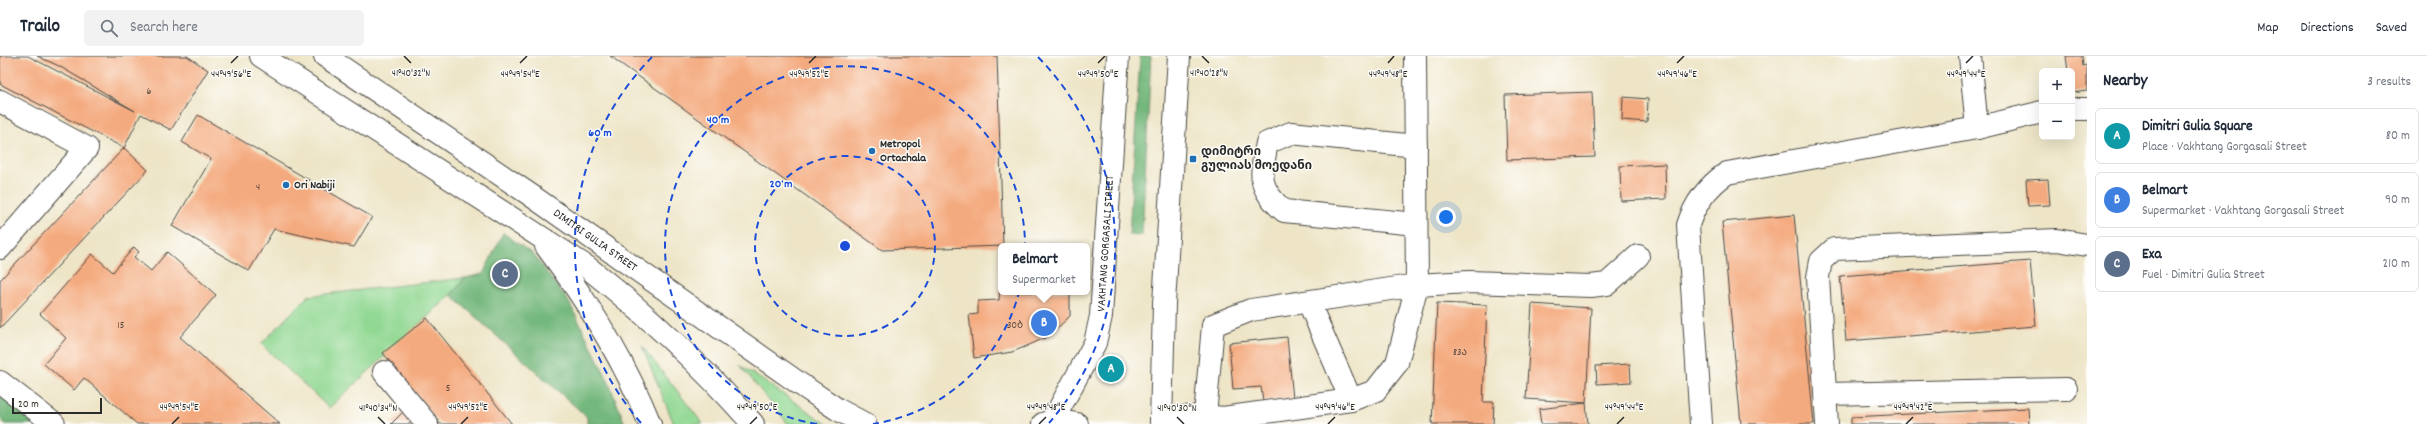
<!DOCTYPE html>
<html lang="en">
<head>
<meta charset="utf-8">
<style>
  :root { --surface:#fff; --page:#f2f2f3; --text:#1f2937; --muted:#747a83; --line:#e0e1e3; --accent:#7c3aed }
  body { margin:0; font-family:Dekko,"Noto Sans Georgian",sans-serif; background:var(--page); color:var(--text) }
  .controls { position:absolute; right:12px; top:12px; display:grid; overflow:hidden; border-radius:6px; box-shadow:0 4px 16px #0002 }
  .controls button { width:36px; height:36px; display:grid; place-items:center; padding:0; border:0; border-bottom:1px solid var(--line); background:var(--surface); color:var(--text); font:20px sans-serif }
  .scale { position:absolute; left:12px; bottom:10px; width:90px; box-sizing:border-box; padding-left:4px; border:2px solid #2b2b2b; border-top:0; font-size:11px; line-height:14px; white-space:nowrap; color:#2b2b2b; -webkit-text-stroke:3px #fdfcf7; paint-order:stroke }
  .you { position:absolute; left:1446px; top:161px; width:14px; height:14px; margin:-10px; border:3px solid #fff; border-radius:50%; background:#1a73e8; box-shadow:0 0 0 6px #1a73e833 }
  .badge { display:grid; place-items:center; width:26px; height:26px; border-radius:50%; background:var(--accent); color:#fff; font-size:13px; font-weight:700 }
  .pin { position:absolute; translate:-50% -50%; border:2px solid #fff; box-shadow:0 1px 4px #0006 }
  .popup { position:absolute; left:998px; top:187px; width:92px; height:52px; box-sizing:border-box; display:grid; place-content:center; border-radius:6px; background:var(--surface); filter:drop-shadow(0 1px 3px #0005); font-size:13px; white-space:nowrap; color:var(--muted) }
  .popup b { font-size:15px; color:var(--text) }
  .popup::after { content:''; position:absolute; left:50%; top:100%; margin-left:-8px; border:8px solid transparent; border-top-color:var(--surface) }
  .list { margin:0; padding:0; list-style:none }
  h2 { display:flex; justify-content:space-between; align-items:center; height:52px; margin:0; padding:0 16px; font-size:17px }
  h2 small { font-size:13px; font-weight:400; color:var(--muted) }
  .list li { display:grid; grid-template-columns:26px 1fr auto; gap:12px; align-items:center; box-sizing:border-box; height:56px; margin:0 8px 8px; padding:0 8px; border:1px solid var(--line); border-radius:6px }
  .list b { display:block; font-size:15px; white-space:nowrap }
  .list p { margin:0; font-size:13px; white-space:nowrap; color:var(--muted) }
  .list em { font-size:13px; font-style:normal; color:var(--muted) }
  .icon { flex:none; width:22px; height:22px; fill:none; stroke:currentColor; stroke-width:2; stroke-linecap:round; stroke-linejoin:round }
  .map { position:relative; flex:none; width:2087px; height:368px; overflow:hidden }
  header { display:flex; align-items:center; gap:24px; box-sizing:border-box; height:56px; padding:0 20px; background:var(--surface); border-bottom:1px solid var(--line) }
  header strong { font-size:19px }
  nav { display:flex; gap:22px; margin-inline-start:auto; font-size:14px }
  .search { width:280px; height:36px; background:var(--page); display:flex; align-items:center; gap:10px; box-sizing:border-box; padding:0 14px; border-radius:6px; color:var(--muted); font-size:15px }
  main { display:flex }
  aside { flex:1; background:var(--surface) }
  .map>svg:first-child { display:block }
  .green { fill:#91d893; stroke:#5e825f }
  .forest { fill:#74b87d; stroke:#507254 }
  .building { fill:#f4aa7f }
  .lines { fill:none; stroke-linecap:round; stroke-linejoin:round }
  .minor-casing { stroke:#484742; stroke-width:24 }
  .highway-casing { stroke:#484742; stroke-width:24 }
  .minor { stroke:#fff; stroke-width:22 }
  .highway { stroke:#fff; stroke-width:22 }
  .ticks { fill:none; stroke:#2b2b2b; stroke-width:1.5 }
  .ring { fill:none; stroke:#1d4ed8; stroke-width:2; stroke-dasharray:7 5 }
  .poi-dot { fill:#1f6fb2; stroke:#fdfcf7; stroke-width:1.5 }
  .labels { text-anchor:middle; dominant-baseline:central; stroke-width:3; stroke-linejoin:round; paint-order:stroke }
  .number-label { font-size:10px; fill:#5d4b40 }
  .poi-label { font-size:12px; font-weight:bold; fill:#2b2b2b; stroke:#fdfcf7; text-anchor:start }
  .street-label { font-size:12px; fill:#2b2b2b; stroke:#fdfcf7 }
  .ticks-label { font-size:10px; text-anchor:middle; fill:#2b2b2b; stroke:#fdfcf7; stroke-width:3; stroke-linejoin:round; paint-order:stroke }
  .centre { fill:#1d4ed8; stroke:#fdfcf7; stroke-width:2 }
  .ring-label { font-size:12px; text-anchor:middle; font-weight:bold; fill:#1d4ed8; stroke:#fdfcf7; stroke-width:3; stroke-linejoin:round; paint-order:stroke }
</style>
</head>
<body>
<header>
<strong>Trailo</strong>
<div class="search"><svg class="icon" aria-label="search" viewBox="0 0 24 24"><circle cx="10" cy="10" r="6"/><path d="M15 15l6 6"/></svg>Search here</div>
<nav><a>Map</a><a>Directions</a><a>Saved</a></nav>
</header>
<main>
<div class="map">
<svg width="2087" height="368" viewBox="0 0 2087 368">
  <rect width="100%" height="100%" fill="#fdfcf7"/>
  <filter id="ink" filterUnits="userSpaceOnUse"><feTurbulence type="fractalNoise" baseFrequency=".025" numOctaves="2"/><feDisplacementMap in="SourceGraphic" scale="8" xChannelSelector="R" yChannelSelector="G"/><feConvolveMatrix kernelMatrix="1 2 1 2 8 2 1 2 1" color-interpolation-filters="sRGB"/></filter>
  <filter id="wash" filterUnits="userSpaceOnUse"><feTurbulence type="fractalNoise" baseFrequency=".012" numOctaves="4" result="noise"/><feDisplacementMap in="SourceGraphic" scale="16" xChannelSelector="R" yChannelSelector="G"/><feGaussianBlur stdDeviation="0.9" result="paint"/><feColorMatrix in="noise" values="0 0 0 0 0 0 0 0 0 0 0 0 0 0 0 0 0 1.4 0 .05"/><feComposite in="paint" operator="in"/></filter>
  <g filter="url(#wash)">
    <rect width="100%" height="100%" fill="#eee5c7"/>
    <!-- green -->
    <g class="green">
      <path d="M465 222 451 239 329 352 261 288 308 240Z"/>
      <path d="M642 290 703 368H674Z"/>
      <path d="M740 309 827 368H788Z"/>
    </g>
    <!-- forest -->
    <g class="forest">
      <path d="M1140 0H1151L1142 179H1129Z"/>
      <path d="M503 177 533 198 569 246 607 322 625 368H587V361L451 239 465 222 483 218Z"/>
      <path d="M0 316 56 368H5L0 363Z"/>
    </g>
    <g id="blocks">
      <!-- building -->
      <g class="building">
        <path d="M0 0H28L135 55 59 10 37 0H187L208 14 171 74 141 58 124 92 148 114 0 272V224L124 92 0 28Z"/>
        <path d="M610 0H997L1003 190 882 194Z"/>
        <path d="M2066 0H2082L2083 10 2087 9V35L2072 37V15H2068Z"/>
        <path d="M1592 36 1595 101 1507 104 1505 39Z"/>
        <path d="M1623 41 1648 43 1647 66 1622 64Z"/>
        <path d="M198 59 372 161 354 191 274 173 249 215 172 170 211 103 182 86Z"/>
        <path d="M1665 108 1666 143 1621 145 1620 110Z"/>
        <path d="M2048 123 2050 149 2028 150 2026 124Z"/>
        <path d="M1794 159 1814 368H1741L1722 166Z"/>
        <path d="M134 191 139 196 134 201 151 215 167 196 216 239 180 281 280 368H137L84 322 74 334 44 308 66 282 40 258 92 198 113 216Z"/>
        <path d="M2030 205 2036 270 1846 285 1840 220Z"/>
        <path d="M1000 228 1001 236H1070V260L1049 280 1027 290 1012 296 974 302 969 259 978 258V245L999 244Z"/>
        <path d="M1437 247 1487 249 1483 346H1494L1493 368H1432Z"/>
        <path d="M1532 248 1591 252 1586 347 1588 368H1541L1539 353 1586 347 1526 343Z"/>
        <path d="M427 262 512 368H440L383 297Z"/>
        <path d="M1287 281 1293 343 1263 345 1261 331 1233 333 1229 287Z"/>
        <path d="M1630 308 1631 326 1597 328 1596 310Z"/>
        <path d="M408 351 415 368H391Z"/>
        <path d="M2028 352 2029 368H1851V361Z"/>
      </g>
    </g>
  </g>
  <g filter="url(#ink)">
    <use href="#blocks" fill-opacity="0" stroke="#484742" stroke-width="1"/>
    <g class="lines">
      <defs>
        <g id="minor">
          <path d="M0 45 87 92 0 192"/>
          <path d="M2072 53H2087"/>
          <path d="M1977 72 2042 56"/>
          <path d="M1416 90 1291 77 1267 87C1261 119 1256 131 1284 155L1416 168"/>
          <path d="M1309 247 1351 344"/>
          <path d="M384 316 427 368"/>
          <path d="M0 326 54 368"/>
          <path d="M1825 338 2066 333"/>
          <path d="M1205 360 1213 269 1251 254 1417 229 1469 226 1591 230 1607 228 1638 200"/>
          <path d="M1161 362 1205 360 1223 362 1351 344 1375 335 1397 307 1417 229 1415 0"/>
          <path id="s1" d="M1053 364 1095 287 1101 260 1118 0"/>
          <path d="M1161 368 1164 248 1179 0"/>
          <path d="M1701 368 1688 169C1695 147 1708 130 1727 117L1977 72 1970 0"/>
          <path d="M1827 368 1818 221 1821 205 1834 193 2057 184 2087 189"/>
        </g>
        <g id="highway">
          <path d="M261 0 587 211C648 259 702 310 753 368"/>
          <path id="s2" d="M325 0 529 138 800 328 837 353 865 368"/>
          <path d="M546 190C588 246 624 303 650 368"/>
          <path d="M1043 368 1053 364 1077 368"/>
        </g>
      </defs>
      <!-- minor casing -->
      <use href="#minor" class="minor-casing"/>
      <!-- highway casing -->
      <use href="#highway" class="highway-casing"/>
      <!-- minor -->
      <use href="#minor" class="minor"/>
      <!-- highway -->
      <use href="#highway" class="highway"/>
    </g>
  </g>
  <!-- ticks -->
  <path class="ticks" d="M404 0 411 7M1202 0 1209 7M231 7 238 0M520 7 527 0M809 7 816 0M1098 7 1105 0M1388 7 1394 0M1677 7 1684 0M1966 7 1973 0M378 361 385 368M1177 361 1184 368M172 368 179 361M461 368 468 361M750 368 757 361M1039 368 1046 361M1328 368 1335 361M1617 368 1624 361M1906 368 1913 361"/>
  <!-- distance rings -->
  <g class="ring">
    <circle cx="845" cy="190" r="90"/>
    <path d="M817 368A180 180 0 1 1 873 368"/>
    <path d="M641 367A270 270 0 0 1 652 1M1038 1A270 270 0 0 1 1049 367"/>
  </g>
  <!-- markers -->
  <g class="poi-dot">
    <circle cx="872" cy="95" r="4"/>
    <rect x="1189" y="99" width="8" height="8" rx="2"/>
    <circle cx="286" cy="129" r="4"/>
  </g>
  <g class="labels">
    <!-- number labels -->
    <g class="number-label">
      <text x="149" y="36">6</text>
      <text x="258" y="132">4</text>
      <text x="121" y="270">15</text>
      <text x="1015" y="270">30ბ</text>
      <text x="1460" y="297">83ა</text>
      <text x="448" y="333">5</text>
    </g>
    <!-- poi labels -->
    <g class="poi-label">
      <text x="880" y="88">Metropol<tspan x="880" dy="14">Ortachala</tspan></text>
      <text x="1201" y="96">დიმიტრი<tspan x="1201" dy="14">გულიას მოედანი</tspan></text>
      <text x="294" y="129">Ori Nabiji</text>
    </g>
    <!-- street labels -->
    <g class="street-label">
      <text stroke="none"><textPath href="#s2" startOffset="327">DIMITRI GULIA STREET</textPath></text>
      <text stroke="none"><textPath href="#s1" startOffset="188">VAKHTANG GORGASALI STREET</textPath></text>
    </g>
  </g>
  <g class="ticks-label">
    <text x="411" y="20">41°40'32"N</text>
    <text x="1209" y="20">41°40'28"N</text>
    <text x="809" y="21">44°49'52"E</text>
    <text x="1388" y="21">44°49'48"E</text>
    <text x="1677" y="21">44°49'46"E</text>
    <text x="1966" y="21">44°49'44"E</text>
    <text x="231" y="21">44°49'56"E</text>
    <text x="520" y="21">44°49'54"E</text>
    <text x="1098" y="21">44°49'50"E</text>
    <text x="179" y="354">44°49'54"E</text>
    <text x="468" y="354">44°49'52"E</text>
    <text x="757" y="354">44°49'50"E</text>
    <text x="1046" y="354">44°49'48"E</text>
    <text x="1335" y="354">44°49'46"E</text>
    <text x="1624" y="354">44°49'44"E</text>
    <text x="1913" y="354">44°49'42"E</text>
    <text x="378" y="355">41°40'34"N</text>
    <text x="1177" y="355">41°40'30"N</text>
  </g>
  <circle cx="845" cy="190" r="6" class="centre"/>
  <g class="ring-label">
    <text x="718" y="67">40 m</text>
    <text x="600" y="80">60 m</text>
    <text x="781" y="131">20 m</text>
  </g>
</svg>
<div class="controls">
<button>+</button>
<button>−</button>
</div>
<div class="scale">20 m</div>
<div class="you"></div>
<div class="pin badge" style="left:1111px;top:313px;background:#0f9aa8">A</div>
<div class="pin badge" style="left:1044px;top:267px;background:#3f7fe0">B</div>
<div class="popup"><b>Belmart</b>Supermarket</div>
<div class="pin badge" style="left:505px;top:218px;background:#5c6f8a">C</div>
</div>
<aside>
<h2>Nearby<small>3 results</small></h2>
<ul class="list">
<li><span class="badge" style="background:#0f9aa8">A</span><div><b>Dimitri Gulia Square</b><p>Place · Vakhtang Gorgasali Street</p></div><em>80 m</em></li>
<li><span class="badge" style="background:#3f7fe0">B</span><div><b>Belmart</b><p>Supermarket · Vakhtang Gorgasali Street</p></div><em>90 m</em></li>
<li><span class="badge" style="background:#5c6f8a">C</span><div><b>Exa</b><p>Fuel · Dimitri Gulia Street</p></div><em>210 m</em></li>
</ul>
</aside>
</main>
</body>
</html>
